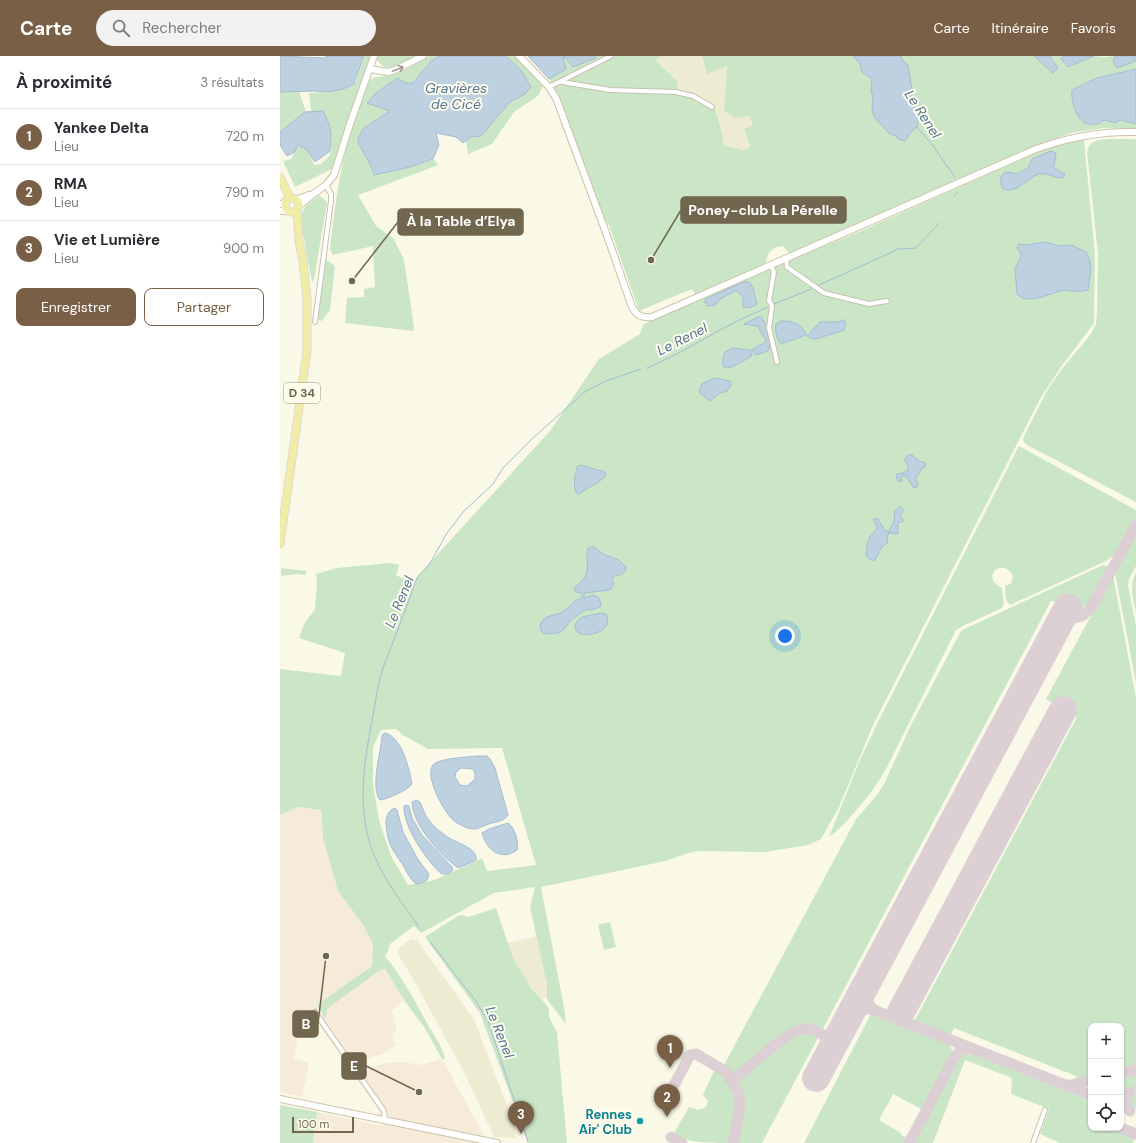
<!DOCTYPE html>
<html lang="fr">
<head>
<meta charset="utf-8">
<style>
  :root { --surface:#fff; --page:#f2f2f3; --text:#2b2b33; --muted:#7c7c81; --line:#e1e1e2; --accent:#785f45 }
  body { margin:0; font-family:"DM Sans",sans-serif; background:var(--page); color:var(--text) }
  .controls { position:absolute; right:12px; bottom:12px; display:grid; overflow:hidden; border-radius:8px; box-shadow:0 1px 3px #0004 }
  .controls button { width:36px; height:36px; display:grid; place-items:center; padding:0; border:0; border-bottom:1px solid var(--line); background:var(--surface); color:var(--text); font:20px sans-serif }
  .scale { position:absolute; left:12px; bottom:10px; width:62px; box-sizing:border-box; padding-left:4px; border:2px solid #71664e; border-top:0; font-size:11px; line-height:14px; white-space:nowrap; color:#71664e; -webkit-text-stroke:3px #fdfced; paint-order:stroke }
  .you { position:absolute; left:505px; top:580px; width:14px; height:14px; margin:-10px; border:3px solid #fff; border-radius:50%; background:#1a73e8; box-shadow:0 0 0 6px #1a73e833 }
  .badge { display:grid; place-items:center; width:26px; height:26px; border-radius:50%; background:var(--accent); color:#fff; font-size:13px; font-weight:700 }
  .pin { position:absolute; translate:-50% -33px; filter:drop-shadow(0 1px 2px #0008) }
  .pin::after { content:''; position:absolute; top:21px; width:14px; height:12px; background:inherit; clip-path:polygon(0 0,100% 0,50% 100%) }
  .list { margin:0; padding:0; list-style:none }
  h2 { display:flex; justify-content:space-between; align-items:center; height:52px; margin:0; padding:0 16px; font-size:17px }
  h2 small { font-size:13px; font-weight:400; color:var(--muted) }
  .list li { display:grid; grid-template-columns:26px 1fr auto; gap:12px; align-items:center; box-sizing:border-box; height:56px; padding:0 16px; border-top:1px solid var(--line) }
  .list b { display:block; font-size:15px; white-space:nowrap }
  .list p { margin:0; font-size:13px; white-space:nowrap; color:var(--muted) }
  .list em { font-size:13px; font-style:normal; color:var(--muted) }
  .actions { display:flex; gap:8px; padding:12px 16px }
  .actions a { flex:1; padding:9px 0; border:1px solid var(--accent); border-radius:8px; text-align:center; font-size:14px; color:var(--accent) }
  .actions .main { background:var(--accent); color:#fff }
  .icon { flex:none; width:22px; height:22px; fill:none; stroke:currentColor; stroke-width:2; stroke-linecap:round; stroke-linejoin:round }
  .map { position:relative; flex:none; width:856px; height:1087px; overflow:hidden }
  header { display:flex; align-items:center; gap:24px; box-sizing:border-box; height:56px; padding:0 20px; background:var(--accent); color:#fff }
  header strong { font-size:19px }
  nav { display:flex; gap:22px; margin-inline-start:auto; font-size:14px }
  .search { width:280px; height:36px; background:var(--page); display:flex; align-items:center; gap:10px; box-sizing:border-box; padding:0 14px; border-radius:22px; color:var(--muted); font-size:15px }
  main { display:flex }
  aside { flex:1; background:var(--surface) }
  .map>svg:first-child { display:block }
  .residential { fill:#eeebd3 }
  .commercial { fill:#f6ebd9 }
  .green { fill:#cae6c7; fill-rule:evenodd }
  .water { fill:#bed1e1; stroke:#a5bcd2; fill-rule:evenodd }
  .lines { fill:none; stroke-linecap:round; stroke-linejoin:round }
  .stream { stroke:#a5bcd2; stroke-width:1 }
  .taxiway { stroke:#dcd0d4; stroke-width:11 }
  .runway { stroke:#dcd0d4; stroke-width:28 }
  .street-casing { stroke:#c8c1ac; stroke-width:6 }
  .secondary-casing { stroke:#cbc3aa; stroke-width:8 }
  .primary-casing { stroke:#dddad5; stroke-width:9 }
  .street { stroke:#fff; stroke-width:4 }
  .secondary { stroke:#fff; stroke-width:6 }
  .primary { stroke:#f1eda7; stroke-width:7 }
  .oneway { stroke:#a39c8c }
  .culture-dot { fill:#0f9aa8; stroke:#fdfced; stroke-width:1.5 }
  .labels { text-anchor:middle; dominant-baseline:central; stroke-width:4; stroke-linejoin:round; paint-order:stroke }
  .shield { fill:#fdfced; stroke:#9b937e; stroke-width:1 }
  .shield-label { font-size:12px; font-weight:bold; fill:#71664e }
  .culture-label { font-size:13px; font-weight:bold; fill:#0d838f; stroke:#fdfced; text-anchor:end }
  .water-label { font-size:14px; font-style:italic; fill:#557695; stroke:#fdfced }
  .leader { fill:none; stroke:#71664e; stroke-width:1.5 }
  .callout-dot { fill:#71664e; stroke:#fdfced; stroke-width:1.5 }
  .callout { fill:#71664e; stroke:#71664e; stroke-width:1.5 }
  .callout-label { font-size:14px; text-anchor:middle; font-weight:bold; fill:#fff }
</style>
</head>
<body>
<header>
<strong>Carte</strong>
<div class="search"><svg class="icon" aria-label="search" viewBox="0 0 24 24"><circle cx="10" cy="10" r="6"/><path d="M15 15l6 6"/></svg>Rechercher</div>
<nav><a>Carte</a><a>Itinéraire</a><a>Favoris</a></nav>
</header>
<main>
<aside>
<h2>À proximité<small>3 résultats</small></h2>
<ul class="list">
<li><span class="badge">1</span><div><b>Yankee Delta</b><p>Lieu</p></div><em>720 m</em></li>
<li><span class="badge">2</span><div><b>RMA</b><p>Lieu</p></div><em>790 m</em></li>
<li><span class="badge">3</span><div><b>Vie et Lumière</b><p>Lieu</p></div><em>900 m</em></li>
</ul>
<div class="actions"><a class="main">Enregistrer</a><a>Partager</a></div>
</aside>
<div class="map">
<svg width="856" height="1087" viewBox="0 0 856 1087">
  <rect width="100%" height="100%" fill="#faf9e7"/>
  <!-- residential -->
  <g class="residential">
    <path d="M380 0H422L427 18 447 10 444 55 470 60 473 69 464 73 470 91 463 94 444 89 438 65 415 39 398 34 376 5Z"/>
    <path d="M257 880 267 929V940L263 944 251 932 244 922 233 902 227 887Z"/>
    <path d="M131 883 137 884 194 963 236 1073 235 1082 214 1081 185 1018 136 928 118 898 119 892Z"/>
  </g>
  <!-- commercial -->
  <path class="commercial" d="M18 751 41 754 43 782 58 835 84 870 93 889 92 910 105 913 124 944 112 955 117 976 112 977 116 989 103 998 81 1004 72 1002 87 1019 88 1013 105 1007 125 1006 140 1009 162 1003 208 1087H33L37 1056 103 1070 99 1055 29 955 22 960 14 1003 29 1007 22 1041 0 1036V759Z"/>
  <!-- green -->
  <g class="green">
    <path d="M85 0H90L52 113 15 131 3 105 11 103 19 89 29 96 34 109 41 108 50 99 49 68 31 54 29 37 51 36 76 26Z"/>
    <path d="M98 0H139C124 7 110 21 97 4Z"/>
    <path d="M149 0H159L151 5 133 27H125L118 23C107 30 95 36 88 47L110 55 84 72 78 85 94 115C115 113 135 111 154 103L158 109 78 139 96 170 114 183 124 204 134 271 133 275 65 267 67 242 84 241V233L95 231 93 190 53 199 50 193C56 142 62 92 82 44 84 38 86 28 90 24 96 20 101 21 108 19 122 17 136 7 149 0Z"/>
    <path d="M226 0H235L263 29 259 39 234 56 212 88 188 98 186 85 191 81 201 80 230 46 245 38 251 31 241 14Z"/>
    <path d="M315 0H380L376 5 397 25 398 34C406 36 427 43 432 49 438 56 442 80 444 89L463 94 470 91 464 73 473 69 470 60 455 62 444 55 447 10 427 18 422 0H573L580 8 582 16 592 23 593 58 596 63 610 78 617 80 618 83 623 84 637 71 638 62 631 40 632 33 628 9 623 6 621 0H754L773 17 774 4 770 0H783L781 3 788 11 814 0 825 1 835 0 834 1 837 12 856 5V13L817 22 793 34C791 43 795 60 803 66 808 69 814 68 819 68L824 64H841L856 68V73L825 72 795 76 757 89 509 197 503 190C490 191 489 196 485 208L415 238 412 233 359 255 329 169 325 164 277 36 269 23 286 13 283 1H316Z"/>
    <path d="M18 33 27 59 0 84V34Z"/>
    <path d="M836 83H856V446L747 389 744 386 743 382 768 333 782 313 811 278 816 268 817 256 818 198 807 96C810 82 823 83 836 83Z"/>
    <path d="M804 84 815 198 814 267 781 311 760 343 594 667 559 751 541 783 528 789 485 796 417 795 405 798 386 805 261 831 284 951 286 968 266 942 267 940V929L250 851 255 831 214 837 141 877 134 870 110 888 108 895 105 900C123 922 135 945 148 969 154 979 163 991 165 1003H162L144 971 124 944 105 913 100 914 48 952 45 962 37 949 92 910 93 889 84 870 58 835 43 782 41 754 18 751 0 759V613L61 620 65 597 19 582 24 568 35 553 37 526 36 518 57 512 110 507 119 509 116 519 135 529 136 522 270 375 319 303 360 278 363 269 369 265 474 219 581 175 764 93 788 86ZM116 673 123 679 148 693 222 692 256 809 207 815 202 802 155 824 128 829 111 800 99 764 93 728V691L101 674Z"/>
    <path d="M39 139 47 146 34 224 32 226 20 161 26 150Z"/>
    <path d="M45 203 55 210 50 254 42 265 36 263Z"/>
    <path d="M739 390 856 454V462L835 500H833L826 505 730 549 726 544 725 530 731 527 733 520C723 500 699 521 722 532L724 548 722 552 685 569 676 574 615 695C603 721 592 736 574 757 566 766 559 774 549 781L579 706 599 664Z"/>
    <path d="M856 476V510L849 523 848 529 856 571V627L835 517Z"/>
    <path d="M823 509 830 511 811 546 797 555 778 546 771 545 482 1087H456C458 1077 466 1049 464 1040 462 1029 452 1016 444 1009L576 763 597 739 605 726 630 671 680 577 682 574Z"/>
    <path d="M1 512 27 515 25 519 16 518 1 520Z"/>
    <path d="M856 516V557C853 543 849 530 856 516Z"/>
    <path d="M833 519 856 642V1010L841 1014V970H811V1021L797 1024H796V1020L674 972 670 981 634 966 797 661 766 643Z"/>
    <path d="M216 852 233 902 251 932 265 947 269 954V961L277 976 287 1087H248L200 957 145 881 178 860 183 859 188 861Z"/>
    <path d="M330 866 336 891 324 894 318 869Z"/>
    <path d="M592 956 668 987 672 994 669 1002 641 1053 613 1038 599 1064 621 1077V1079L626 1081 623 1087H524Z"/>
    <path d="M686 998 695 999 811 1045V1072H833L855 1081 853 1087H780L760 1078 769 1053 731 1038 732 1022 685 1004 653 1087H634L679 1003Z"/>
    <path d="M435 1013C446 1020 457 1034 458 1047 458 1056 451 1077 449 1087 434 1087 401 1087 394 1077L409 1051 418 1054 426 1051 428 1045 423 1039Z"/>
    <path d="M856 1017V1052L841 1046V1021Z"/>
    <path d="M0 1049 37 1056 33 1087H0Z"/>
  </g>
  <!-- water -->
  <g class="water">
    <path d="M0 0 44 2 46 0H84L74 28 63 33 49 36 34 35 0 36Z"/>
    <path d="M159 0H226L241 14 251 31 245 38 230 46 201 80 191 81 183 87 176 81 156 77 159 89 153 103 130 111 94 119 92 112 79 88 78 82 84 72 110 55 87 47 97 36 118 22 125 27H133L151 5Z"/>
    <path d="M248 0H315L316 2 293 11 286 2 283 1 286 13 269 23Z"/>
    <path d="M573 0H621L623 5 628 9 632 33 631 40 638 63 637 71 630 77 625 85 618 83 617 80 610 78 594 61 592 52 593 41 591 35 592 23 582 16 580 8Z"/>
    <path d="M754 0H770L778 12 773 17Z"/>
    <path d="M783 0H814L788 11 781 3Z"/>
    <path d="M835 0H856V5L837 12 833 5Z"/>
    <path d="M856 13V68L841 64 837 65 836 67 824 64 819 68C814 68 808 69 803 66 795 60 791 43 792 34L817 22Z"/>
    <path d="M43 55C51 70 53 79 49 96L35 106 27 94 18 89 15 96 7 100 0 89V76L25 56Z"/>
    <path d="M771 95 776 97C776 112 767 109 785 118L783 122C775 123 768 116 759 118 747 122 735 140 722 132L720 123 724 117 729 116 737 118 748 112 752 103Z"/>
    <path d="M766 186 779 190 791 189 806 196 809 202 811 212 808 234C804 235 797 236 792 235 789 235 789 234 786 234 773 235 748 251 737 238L735 213 741 200 740 196 737 192 739 188 746 189Z"/>
    <path d="M463 226H469C476 234 473 238 477 247L476 249 468 252 463 251V241L458 236 455 235 440 243 435 249 428 250 424 245 426 243Z"/>
    <path d="M478 261H481C487 268 493 287 488 295L476 299 473 293 486 286 485 282 481 277 478 270 464 268Z"/>
    <path d="M562 264H564L566 267 564 274 536 283H532L527 280 540 266H558Z"/>
    <path d="M501 265C514 265 519 267 526 277V279L504 287H500C496 281 495 274 496 268Z"/>
    <path d="M453 292 468 294H472V300C462 305 434 326 445 296Z"/>
    <path d="M434 322 450 325 451 330 447 335 440 337 430 345 421 338 419 335 422 328Z"/>
    <path d="M628 399H632L639 405 646 407 645 411 640 414V417L636 421 638 429 636 432 633 431 626 420H621L622 425 621 426 618 425 616 420 617 418 623 417 628 414V409L624 404Z"/>
    <path d="M300 409 325 416 326 419C319 428 307 431 298 439 292 432 295 420 297 411Z"/>
    <path d="M620 450C626 454 621 457 620 460L624 465 618 467V478L610 477 609 475 615 463 614 456Z"/>
    <path d="M595 462 598 463 605 475H608L609 478 607 479 608 486 602 491 595 504C591 505 588 503 586 499 588 482 586 486 597 472L596 468 593 463Z"/>
    <path d="M311 491H314L323 498 339 504 346 511C346 518 340 519 334 520L332 523 334 528 330 534 304 537V542L313 539 318 541 321 547 320 551 315 553 305 554 290 565 283 574 278 577 265 578 261 575 260 569C265 557 276 561 284 555 291 550 293 544 302 542V537L296 536 294 533C297 528 303 525 305 521 310 512 305 501 308 492Z"/>
    <path d="M321 557 326 558C335 575 307 582 299 577 296 576 295 572 295 569 300 558 311 560 321 557Z"/>
    <path d="M105 677C122 681 129 712 132 728 128 734 108 743 100 744 90 731 101 696 102 680L103 678Z"/>
    <path d="M198 700H207L210 703 215 712 228 759C225 765 215 766 209 768 204 769 198 774 192 773 186 772 178 768 173 764 164 756 144 720 153 709 159 702 188 701 198 700ZM181 712 193 713 195 718V723L187 730 180 729 175 721 176 716Z"/>
    <path d="M136 744 140 746C142 750 143 754 145 758 150 768 159 775 169 782 177 787 198 792 196 804L178 812C160 798 133 770 132 746Z"/>
    <path d="M126 749 129 750 132 762 142 779 172 811 173 814C170 817 167 819 162 818 148 807 122 769 124 750Z"/>
    <path d="M115 752 117 754 123 776 137 802 149 818 147 824C144 826 141 828 138 828 132 828 126 814 123 809 112 793 107 787 106 767 106 760 109 754 115 752Z"/>
    <path d="M228 767C235 772 239 786 237 794 221 806 206 793 202 777L209 773Z"/>
  </g>
  <g class="lines">
    <!-- stream -->
    <g class="stream">
      <path d="M637 71 653 90 675 121"/>
      <path d="M674 140 677 136"/>
      <path d="M539 229 608 198 617 193 636 192 659 167"/>
      <path d="M494 248 531 233"/>
      <path d="M367 312 395 299 453 267 488 251"/>
      <path d="M139 871C120 844 100 819 90 788 77 746 85 701 93 659 96 643 98 627 103 612 114 583 126 554 136 524L141 517 149 509 167 477 184 455 213 428 223 412 254 381 306 335 326 325 361 313"/>
      <path d="M151 887 195 944 208 965 248 1086"/>
    </g>
    <!-- taxiway -->
    <g class="taxiway">
      <path d="M780 565 802 560 811 552 856 469"/>
      <path d="M587 928C584 938 586 947 594 954L811 1039"/>
      <path d="M570 960C578 954 584 951 594 954"/>
      <path d="M548 981 551 987 550 996"/>
      <path d="M841 1017 856 1014"/>
      <path d="M448 1019 451 1022H455C472 1010 503 978 522 973 538 969 545 990 561 975"/>
      <path d="M786 1029H792L811 1024"/>
      <path d="M392 1033 410 999 416 998 445 1015 459 1038 460 1052 453 1087"/>
      <path d="M850 1036 844 1041 846 1050 850 1055"/>
      <path d="M841 1072 856 1078"/>
      <path d="M391 1081 402 1087"/>
      <path d="M629 1087 675 1000C681 994 685 991 693 993"/>
    </g>
    <!-- runway -->
    <g class="runway">
      <path d="M621 956 783 654"/>
      <path d="M536 1022 788 551"/>
    </g>
    <defs>
      <g id="street">
        <path d="M282 26 330 34 396 36 413 40 432 51"/>
        <path d="M269 31 331 0"/>
        <path d="M506 202 507 211 544 237 589 248 607 245"/>
        <path d="M491 209 494 216 489 244 492 250 489 272 497 306"/>
        <path d="M35 266 51 145V138L46 129"/>
        <path d="M35 956 104 1055 105 1065"/>
        <path d="M753 1087 765 1054"/>
      </g>
      <g id="secondary">
        <path d="M239 0 269 31 276 42 325 174 352 251C357 260 362 262 372 261L756 93C789 81 821 75 856 76"/>
        <path d="M90 13 108 16 115 14 143 0"/>
        <path d="M16 144 29 139"/>
        <path d="M0 148 6 147"/>
        <path d="M19 150 33 138 46 129 54 119 69 71 94 0"/>
        <path d="M0 155H8"/>
        <path d="M0 1043 217 1087"/>
      </g>
      <g id="primary">
        <path d="M0 121 9 140 12 142"/>
        <circle cx="12" cy="149" r="7"/>
        <path d="M0 488 27 295V243L23 205 19 185 17 154"/>
      </g>
    </defs>
    <!-- street casing -->
    <use href="#street" class="street-casing"/>
    <!-- secondary casing -->
    <use href="#secondary" class="secondary-casing"/>
    <!-- primary casing -->
    <use href="#primary" class="primary-casing"/>
    <!-- street -->
    <use href="#street" class="street"/>
    <!-- secondary -->
    <use href="#secondary" class="secondary"/>
    <!-- primary -->
    <use href="#primary" class="primary"/>
  </g>
  <!-- one-way arrows -->
  <defs><path id="oneway-shaft" d="M-6 0H5M1.5-3L5.5 0L1.5 3" fill="none" stroke-width="1.6" stroke-linecap="round" stroke-linejoin="round"/></defs>
  <use class="oneway" href="#oneway-shaft" transform="translate(118 13) rotate(-21)"/>
  <!-- markers -->
  <circle class="culture-dot" cx="360" cy="1065" r="4"/>
  <g class="labels">
    <!-- shield labels -->
    <rect class="shield" x="4" y="327" width="36" height="20" rx="3"/>
    <g class="shield-label">
      <text x="22" y="337">D 34</text>
    </g>
    <!-- culture labels -->
    <g class="culture-label">
      <text x="352" y="1058">Rennes<tspan x="352" dy="15">Air' Club</tspan></text>
    </g>
    <!-- water labels -->
    <g class="water-label">
      <text x="176" y="32">Gravières<tspan x="176" dy="16">de Cicé</tspan></text>
      <text transform="translate(643 58) rotate(57)">Le Renel</text>
      <text transform="translate(402 283) rotate(-27)">Le Renel</text>
      <text transform="translate(119 546) rotate(-68)">Le Renel</text>
      <text transform="translate(220 976) rotate(68)">Le Renel</text>
    </g>
  </g>
  <!-- callouts -->
  <path class="leader" d="M371 204L401 154M72 225L118 166M46 900L38 968M139 1036L86 1010"/>
  <g class="callout-dot">
    <circle cx="371" cy="204" r="4"/>
    <circle cx="72" cy="225" r="4"/>
    <circle cx="46" cy="900" r="4"/>
    <circle cx="139" cy="1036" r="4"/>
  </g>
  <g class="callout">
    <rect x="401" y="141" width="165" height="26" rx="4"/>
    <rect x="118" y="153" width="125" height="26" rx="4"/>
    <rect x="13" y="955" width="25" height="26" rx="4"/>
    <rect x="62" y="997" width="24" height="26" rx="4"/>
  </g>
  <g class="callout-label">
    <text x="483" y="159">Poney-club La Pérelle</text>
    <text x="181" y="170">À la Table d’Elya</text>
    <text x="26" y="973">B</text>
    <text x="74" y="1015">E</text>
  </g>
</svg>
<div class="controls">
<button>+</button>
<button>−</button>
<button><svg class="icon" aria-label="locate" viewBox="0 0 24 24"><circle cx="12" cy="12" r="6"/><path d="M12 2v4M12 18v4M2 12h4M18 12h4"/></svg></button>
</div>
<div class="scale">100 m</div>
<div class="you"></div>
<div class="pin badge" style="left:390px;top:1012px">1</div>
<div class="pin badge" style="left:387px;top:1061px">2</div>
<div class="pin badge" style="left:241px;top:1078px">3</div>
</div>
</main>
</body>
</html>
